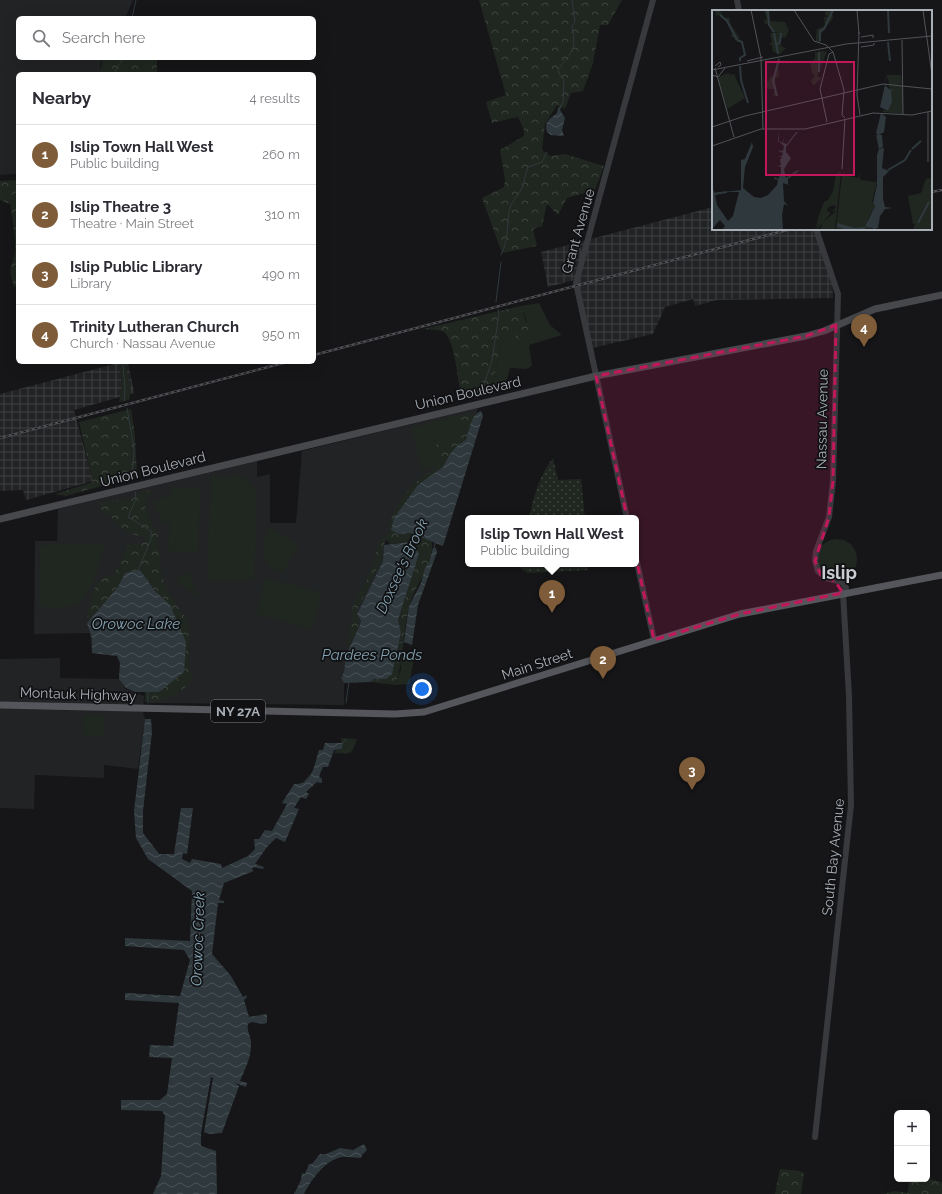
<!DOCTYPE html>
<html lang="en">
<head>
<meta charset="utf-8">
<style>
  :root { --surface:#fff; --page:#f2f2f3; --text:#2b2b33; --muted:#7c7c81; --line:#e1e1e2; --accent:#7f5c39 }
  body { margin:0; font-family:Raleway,sans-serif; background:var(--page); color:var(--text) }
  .controls { position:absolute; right:12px; bottom:12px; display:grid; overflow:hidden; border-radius:6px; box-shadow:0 4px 16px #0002 }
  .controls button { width:36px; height:36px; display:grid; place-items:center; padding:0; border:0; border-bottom:1px solid var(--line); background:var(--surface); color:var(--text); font:20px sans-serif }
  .you { position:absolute; left:422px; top:689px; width:14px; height:14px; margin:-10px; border:3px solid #fff; border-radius:50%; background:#1a73e8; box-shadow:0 0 0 6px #1a73e833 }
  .badge { display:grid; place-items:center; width:26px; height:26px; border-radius:50%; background:var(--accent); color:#fff; font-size:13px; font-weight:700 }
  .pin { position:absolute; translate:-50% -33px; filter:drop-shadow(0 1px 2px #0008) }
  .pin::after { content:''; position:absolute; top:21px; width:14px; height:12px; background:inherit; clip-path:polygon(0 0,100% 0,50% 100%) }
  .popup { position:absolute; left:465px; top:515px; width:174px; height:52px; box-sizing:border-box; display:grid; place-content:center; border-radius:6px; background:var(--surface); filter:drop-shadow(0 1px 3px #0005); font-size:13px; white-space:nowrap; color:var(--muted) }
  .popup b { font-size:15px; color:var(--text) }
  .popup::after { content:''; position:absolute; left:50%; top:100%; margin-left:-8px; border:8px solid transparent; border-top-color:var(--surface) }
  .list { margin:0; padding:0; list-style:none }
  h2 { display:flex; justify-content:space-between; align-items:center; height:52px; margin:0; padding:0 16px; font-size:17px }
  h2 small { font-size:13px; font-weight:400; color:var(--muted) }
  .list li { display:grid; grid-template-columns:26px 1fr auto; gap:12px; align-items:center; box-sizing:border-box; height:60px; padding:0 16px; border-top:1px solid var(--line) }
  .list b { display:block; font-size:15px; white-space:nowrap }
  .list p { margin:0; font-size:13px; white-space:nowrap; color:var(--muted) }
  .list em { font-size:13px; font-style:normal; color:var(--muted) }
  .icon { flex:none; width:22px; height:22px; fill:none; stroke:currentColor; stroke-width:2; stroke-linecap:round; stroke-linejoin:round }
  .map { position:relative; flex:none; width:942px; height:1194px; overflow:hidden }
  .search { position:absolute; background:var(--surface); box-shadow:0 4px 16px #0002; left:16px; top:16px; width:300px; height:44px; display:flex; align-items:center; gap:10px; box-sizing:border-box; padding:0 14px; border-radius:6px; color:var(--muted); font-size:15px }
  .panel { position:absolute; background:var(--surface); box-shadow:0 4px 16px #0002; left:16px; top:72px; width:300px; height:292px; border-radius:6px }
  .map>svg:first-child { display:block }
  .built { fill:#222325 }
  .industrial { fill:url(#industrial-grid) }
  .grass { fill:#202720 }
  .forest { fill:url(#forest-crowns) }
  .park { fill:url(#park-dots) }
  .water { fill:url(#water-waves) }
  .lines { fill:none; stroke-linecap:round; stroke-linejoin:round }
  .stream { stroke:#2f393d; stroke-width:1 }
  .tertiary { stroke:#37393d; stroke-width:6 }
  .secondary { stroke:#46484c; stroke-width:7 }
  .primary { stroke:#54565b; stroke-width:7 }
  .rail-casing { stroke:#4d4f53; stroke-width:2.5 }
  .rail { stroke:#111113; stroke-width:1; stroke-dasharray:3; stroke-linecap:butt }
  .marked { fill:#c2185b; fill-opacity:0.2; stroke:#c2185b; stroke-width:3; stroke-dasharray:8 5; stroke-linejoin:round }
  .labels { text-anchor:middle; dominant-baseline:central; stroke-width:3.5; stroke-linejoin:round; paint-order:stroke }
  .shield { fill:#111113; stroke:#7b8086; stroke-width:1 }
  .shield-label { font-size:13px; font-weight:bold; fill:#a9afb7 }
  .street-label { font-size:14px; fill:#a9afb7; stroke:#111113 }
  .water-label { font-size:15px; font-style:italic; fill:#82a1af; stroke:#111113 }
  .district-label { font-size:18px; font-weight:bold; fill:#caced3; stroke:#111113 }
  .inset-river { fill:none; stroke:#2f393d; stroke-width:2 }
  .inset-road { fill:none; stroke:#515358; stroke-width:1 }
  .view { fill:#c2185b; fill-opacity:0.15; stroke:#c2185b; stroke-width:2 }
  .inset-edge { fill:none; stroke:#a9afb7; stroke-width:2 }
</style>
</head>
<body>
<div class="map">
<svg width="942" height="1194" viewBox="0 0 942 1194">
  <defs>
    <pattern id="industrial-grid" width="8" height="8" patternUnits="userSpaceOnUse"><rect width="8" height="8" fill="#222325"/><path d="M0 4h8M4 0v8" fill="none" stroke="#3f4042"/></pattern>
    <pattern id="forest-crowns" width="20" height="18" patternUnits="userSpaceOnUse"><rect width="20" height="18" fill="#202720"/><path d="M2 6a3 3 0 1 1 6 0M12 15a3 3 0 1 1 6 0" fill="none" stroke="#3e443e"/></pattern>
    <pattern id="park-dots" width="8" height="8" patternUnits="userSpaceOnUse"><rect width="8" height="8" fill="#202720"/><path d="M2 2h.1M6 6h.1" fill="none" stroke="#3e443e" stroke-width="1.8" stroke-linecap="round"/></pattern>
    <pattern id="water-waves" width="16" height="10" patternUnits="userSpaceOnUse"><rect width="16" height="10" fill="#2f393d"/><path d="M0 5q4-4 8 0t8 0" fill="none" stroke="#4a5357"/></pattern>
  </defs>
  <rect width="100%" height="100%" fill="#161618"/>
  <!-- built -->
  <g class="built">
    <path d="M0 0H133L125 18H18V58H103L100 64V74H18V174L0 175Z"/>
    <path d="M478 408 466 440 391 530 384 545 383 561 357 614 361 621 357 636 351 643 346 658 344 674 341 678 344 683V705L149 703V692H135L126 688 123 685 125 689 144 696 143 713 145 719 138 769 104 765V778L35 775 34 809 0 808V659L60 658V678L119 679 120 663 117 656 92 653 90 633 34 634 35 541H57L58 509 257 461V477L270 474V523H296L302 451Z"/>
  </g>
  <!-- industrial -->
  <g class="industrial">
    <path d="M713 207V229H814L832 280 833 298 717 300 695 306 693 299 665 307 653 334 588 349 575 280 548 287 541 252Z"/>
    <path d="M122 362H128L134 393 74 410 93 481 26 500 23 490 0 491V394Z"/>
  </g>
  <!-- grass -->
  <g class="grass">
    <path d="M539 303 550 325 562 335 529 345 532 366 526 369 510 368 505 386 488 391 494 379 502 341 527 322 521 306Z"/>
    <path d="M119 363H125L131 391 129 400 119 402 122 386Z"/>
    <path d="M458 415 464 437 441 465 422 470 411 428Z"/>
    <path d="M231 474 245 478 257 492 254 580H207L211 475H215V477H231Z"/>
    <path d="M171 487 200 488 198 552 168 551 170 522 162 523 154 504 151 502 171 495Z"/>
    <path d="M270 527 299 545 282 573 269 567C260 556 263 539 270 527Z"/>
    <circle cx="837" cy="559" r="20"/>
    <path d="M105 543C101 560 93 599 74 605 63 609 50 607 39 607L40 547 42 545Z"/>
    <path d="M188 572 198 595 196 596 176 582 180 576Z"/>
    <path d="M265 578 322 592 312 629 256 614Z"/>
    <path d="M401 654 407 659 414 660 409 684 396 685 401 669Z"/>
    <path d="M83 715H105L104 736 82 735Z"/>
    <path d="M341 738 357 739C351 756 351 754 334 753L336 750 342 749Z"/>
  </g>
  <!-- forest -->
  <g class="forest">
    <path d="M479 0H622L608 25H600L593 63 583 91 571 93 565 109 557 105 545 124 542 150 550 156 565 154 604 166 595 190 567 198 558 215 547 204 542 226 533 229 537 246 502 253 482 198 504 187 505 180 500 150 524 136V130L518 117 492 123 486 102 506 95Z"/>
    <path d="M103 58H157V72L99 74Z"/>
    <path d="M18 180V287L14 286C7 269 12 267 15 252 16 243 12 213 10 204L0 200V181Z"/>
    <path d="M521 306 529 332 523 344 513 334 502 341 494 379 488 391 462 398C458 385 455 335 442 331 437 329 429 330 423 329Z"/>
    <path d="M131 409 135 435 137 476 66 496 55 494 93 482 79 422Z"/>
    <path d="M470 413 475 416 466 440 458 445 450 454 443 467 418 485 399 534 411 533 432 541C435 564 414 586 409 607 403 633 403 660 396 685L370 682 373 679H386L401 632 398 620 419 554 410 542 390 544 385 538 382 559 356 612C361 626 357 635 348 645L345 642 350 633 352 609 357 597 368 578 379 543 391 530 388 526C394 510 402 495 415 483 422 476 432 472 439 464L435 446 437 444 459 436 457 417Z"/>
    <path d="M155 489 146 499 145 506 158 536 156 542 159 549 161 571 166 588 187 620 189 629V667C199 683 177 695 164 700 159 701 151 701 145 702V692H159L170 605 154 590 140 570 125 573 118 587 89 620 87 615C94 597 90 579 114 575L128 545 142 543 147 539 143 536C119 535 122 519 102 513L99 502 130 499 142 492Z"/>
    <path d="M780 1169 800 1171 804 1174 801 1194H775Z"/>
    <path d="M928 1179 942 1182V1194H884L894 1191 908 1193 909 1180Z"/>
  </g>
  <!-- park -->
  <g class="park">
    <path d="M553 458 558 480 581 479 585 518H529C534 496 539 476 553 458Z"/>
    <path d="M518 564H588V570L528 573 517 566Z"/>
  </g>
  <!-- water -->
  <g class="water">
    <path d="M563 103 560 110 565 118 562 130 564 136 551 135 547 132C544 121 550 119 557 113L558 108Z"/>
    <path d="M481 411 483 416 443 546 411 533 399 534 391 530 394 518 418 485 443 467 450 454 458 445 466 440C469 431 471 414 481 411Z"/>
    <path d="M410 542 415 546 419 554 398 620 401 632 392 674 386 679H373L370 682 344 683 341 678C346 671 344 665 346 657 350 643 357 635 361 621L357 614 383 561 384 545Z"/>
    <path d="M433 548H436L437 552 418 605 412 645 404 642 409 606 421 583 425 568 429 563Z"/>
    <path d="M140 570 154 590 170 605 186 642 184 672 159 692H135L126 688 119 679 120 663 117 656 92 653V638L87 623 118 587 125 573Z"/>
    <path d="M145 719H151L152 732 143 811V833L159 854H174L181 808H193L187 854 183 853 182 859 190 863 192 859 221 864 222 868 248 856 255 849 254 839H259L265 830 272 831 287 804 282 803 294 784C313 785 314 765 319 750H323L325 743H342V749L334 750 328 767H323L319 776 322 779V783L317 782 306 792 309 794 306 799 301 797 294 808 299 809 285 842 276 838 267 847 255 864 264 867 263 869 253 867 252 870 254 871 224 883 219 900 224 901V903H218L212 954 231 976 243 997 246 995 247 997 244 1000 249 1017 267 1014V1023C260 1026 253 1019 248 1024 246 1030 252 1038 251 1045 251 1058 245 1069 240 1081L247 1083 246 1087 235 1083 239 1086 222 1133 209 1134 204 1132 213 1078 211 1077 201 1133V1146L216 1151 217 1194H153L161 1176 165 1116 162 1111 121 1110V1100H160L167 1094 172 1058 149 1057 150 1045 173 1046 179 1003 125 1000V993L180 996 190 960 184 950 125 946V938L190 941 192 891 148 859 136 838 134 811Z"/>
    <path d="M364 1144 367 1150 362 1155 361 1158C355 1158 348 1156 342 1157 325 1160 311 1180 304 1194H294L301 1180 302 1173 305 1174 309 1164H312L320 1154H326L340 1148 353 1150Z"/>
  </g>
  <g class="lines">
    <!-- stream -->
    <g class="stream">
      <path d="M132 18 136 0"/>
      <path d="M116 74 115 70 124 58"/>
      <path d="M563 103 564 79 561 77 558 70C572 50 577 52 572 26L575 22 572 0"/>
      <path d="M501 255C508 241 507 228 509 213 510 202 517 197 522 188 525 181 525 174 528 167L542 162 547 152"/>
      <path d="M496 302 501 262"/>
      <path d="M123 363 125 390 124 401"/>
      <path d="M480 396 492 361 499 313 498 309"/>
      <path d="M127 408 134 449 132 478"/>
      <path d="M135 492 136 499 128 517 151 531V539L138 570"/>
      <path d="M410 543 414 534"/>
      <path d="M434 549 435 543"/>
      <path d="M398 643 404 642"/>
      <path d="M148 703V691"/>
      <path d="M346 703 349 682"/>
      <path d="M341 746 346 739"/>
      <path d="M304 783 312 773"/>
    </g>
    <!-- tertiary -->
    <g class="tertiary">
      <path d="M737 0 739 11"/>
      <path d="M627 518 576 283 653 0"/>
      <path d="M636 558 654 640"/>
      <path d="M815 1137 851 805 849 696 843 593 846 588 842 582 826 578 818 571 815 561 816 551 829 517 833 481 838 294 816 229"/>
    </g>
    <!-- secondary -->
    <path class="secondary" d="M0 519 596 376 806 336 824 331 875 309 942 295"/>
    <!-- primary -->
    <path class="primary" d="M0 705 395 714 424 712 740 614 942 575"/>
    <defs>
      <g id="rail">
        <path d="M931 192 942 190"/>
        <path d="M314 355 791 229"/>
        <path d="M0 438 287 362"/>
      </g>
    </defs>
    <!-- rail casing -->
    <use href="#rail" class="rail-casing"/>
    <!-- rail -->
    <use href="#rail" class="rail"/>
  </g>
  <!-- marked area -->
  <path class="marked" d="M836 325 833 481 829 517 815 561 821 575 835 581 843 593 740 614 654 640 596 376 806 336Z"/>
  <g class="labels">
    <!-- shield labels -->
    <rect class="shield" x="211" y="700" width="54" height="22" rx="3"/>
    <g class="shield-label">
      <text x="238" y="711">NY 27A</text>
    </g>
    <!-- street labels -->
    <g class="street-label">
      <text transform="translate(578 231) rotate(-74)">Grant Avenue</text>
      <text transform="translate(468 393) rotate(-13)">Union Boulevard</text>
      <text transform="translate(822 419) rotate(-89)">Nassau Avenue</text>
      <text transform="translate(153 469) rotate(-14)">Union Boulevard</text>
      <text transform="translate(537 664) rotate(-18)">Main Street</text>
      <text transform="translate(78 694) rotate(2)">Montauk Highway</text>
      <text transform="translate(833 857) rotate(-84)">South Bay Avenue</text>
    </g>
    <!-- water labels -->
    <g class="water-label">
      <text transform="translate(402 566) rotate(-65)">Doxsee's Brook</text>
      <text x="136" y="624">Orowoc Lake</text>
      <text x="372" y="655">Pardees Ponds</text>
      <text transform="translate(198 939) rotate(-88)">Orowoc Creek</text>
    </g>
    <!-- district labels -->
    <g class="district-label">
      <text x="839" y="572">Islip</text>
    </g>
  </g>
  <!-- overview -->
  <g transform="translate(712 10)">
    <rect width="220" height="220" fill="#161618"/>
    <path d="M3 0H8L12 8 17 7 19 15 28 28 23 30 22 27H19L20 23 15 11 7 5 4 6ZM52 0H57L58 11 73 12 77 20 74 27 69 28V36L74 38 68 44 61 42 60 35H57L60 32 58 23 68 22H60L56 14H53L52 10H55ZM113 0H120L121 8 109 24 108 33 104 31V26L105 19 113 16 112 7H116L113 4ZM111 41 115 42 105 66 110 68 101 76 99 71 103 65 100 64 98 52 103 49V42ZM66 50H69L66 52 67 67 63 68 65 85 61 87 63 79H55L52 70 57 71 58 67 63 66ZM175 65H189L190 74 177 76 176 67 172 73ZM127 162 129 163 125 201 120 202 124 197 122 195 116 197 115 201 119 203 112 211H110V207L103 220 107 205 112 192 116 190 121 181 124 165ZM218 168 220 172 217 174 220 173V211L201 214 196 186 209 183 214 169Z" fill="#202720"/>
    <path d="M125 201 123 220H108L111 212 105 220 108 207 112 211Z" fill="#202720"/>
    <path d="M17 63 18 65 22 64 33 88 15 99 6 67Z" fill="#202720"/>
    <path d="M177 76H191V104L170 102 171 100 176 101 179 94ZM148 160V170L165 172 160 192 163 196 156 209 160 220H124L130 165 147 168ZM206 192H220V220H201L207 201Z" fill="#202720"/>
    <path d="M173 75 178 80 183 79 179 81 180 92 176 101 168 97ZM169 103 174 107 172 122 167 125H170L171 137 167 139 164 125H166L164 123ZM67 120V131L70 133 72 128 71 133 75 134 84 122H86L74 137V142L79 148 72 159 74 168 84 161 88 160 76 169V175L85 178 71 173 72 191 76 196 72 194 70 205 71 220H10L13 216 8 210 0 219V178L3 183 29 180V150L33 149 40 132 41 137 33 157 31 178 42 187 49 188 56 185 65 175 66 170 62 169 63 167 66 169 69 163V157L65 156 69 155 68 150 70 147 65 146H70L71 143 65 140 71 141 72 136 66 131ZM14 182H27L21 206 16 211 5 195 3 185ZM172 138 170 158 177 161 171 167V188L173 197 181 198 173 199 168 206 166 218 160 220 161 218 153 217 163 196 161 193 165 175V145L167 139Z" fill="#2f393d" fill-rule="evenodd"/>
    <path class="inset-river" d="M54 0 56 2 57 15 62 22M176 0 177 23M8 5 15 11 25 30M62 23 66 44M25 30 30 32 33 45 28 48V51M108 31V21L112 19 121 0M176 32 178 51M64 35 68 32 69 23M28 56 29 70 36 93M107 62V42M65 86 61 71 67 49M200 139 209 131M176 160 193 150 199 140M0 181 3 197 17 220M1 184 15 182M206 213 217 192M125 214 143 219 153 218M125 216 141 220"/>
    <path class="inset-road" d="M39 0 49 48 51 119M82 0 102 31 114 35 121 42 132 80 130 105 133 108M145 0 147 24M211 0 220 65M147 22 145 85 148 105M149 27 161 25V28M190 30 191 104M149 37 162 35V33M35 51 51 47M3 56 8 52 9 55 6 57M3 58 22 127M0 60 134 34 220 26M0 65 6 67 13 58M115 112 108 79 117 44 121 42M0 117 33 106 171 74 220 79M0 136 49 119H93L161 103 200 105 220 101M216 152V102M130 159 133 109"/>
    <path class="view" d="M54 52H142V165H54Z"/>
    <rect width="220" height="220" class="inset-edge"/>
  </g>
</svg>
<div class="controls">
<button>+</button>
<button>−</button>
</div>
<div class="you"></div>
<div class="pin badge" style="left:552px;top:613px">1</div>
<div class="popup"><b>Islip Town Hall West</b>Public building</div>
<div class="pin badge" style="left:603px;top:679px">2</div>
<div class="pin badge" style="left:692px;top:790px">3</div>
<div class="pin badge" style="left:864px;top:347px">4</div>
<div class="search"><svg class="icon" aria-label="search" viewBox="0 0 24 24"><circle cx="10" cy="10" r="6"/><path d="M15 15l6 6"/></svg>Search here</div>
<section class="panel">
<h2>Nearby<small>4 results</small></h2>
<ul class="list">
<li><span class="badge">1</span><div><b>Islip Town Hall West</b><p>Public building</p></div><em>260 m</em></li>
<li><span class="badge">2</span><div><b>Islip Theatre 3</b><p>Theatre · Main Street</p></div><em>310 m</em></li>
<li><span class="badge">3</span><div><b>Islip Public Library</b><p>Library</p></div><em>490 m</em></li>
<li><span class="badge">4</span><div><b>Trinity Lutheran Church</b><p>Church · Nassau Avenue</p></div><em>950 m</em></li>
</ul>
</section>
</div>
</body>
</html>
